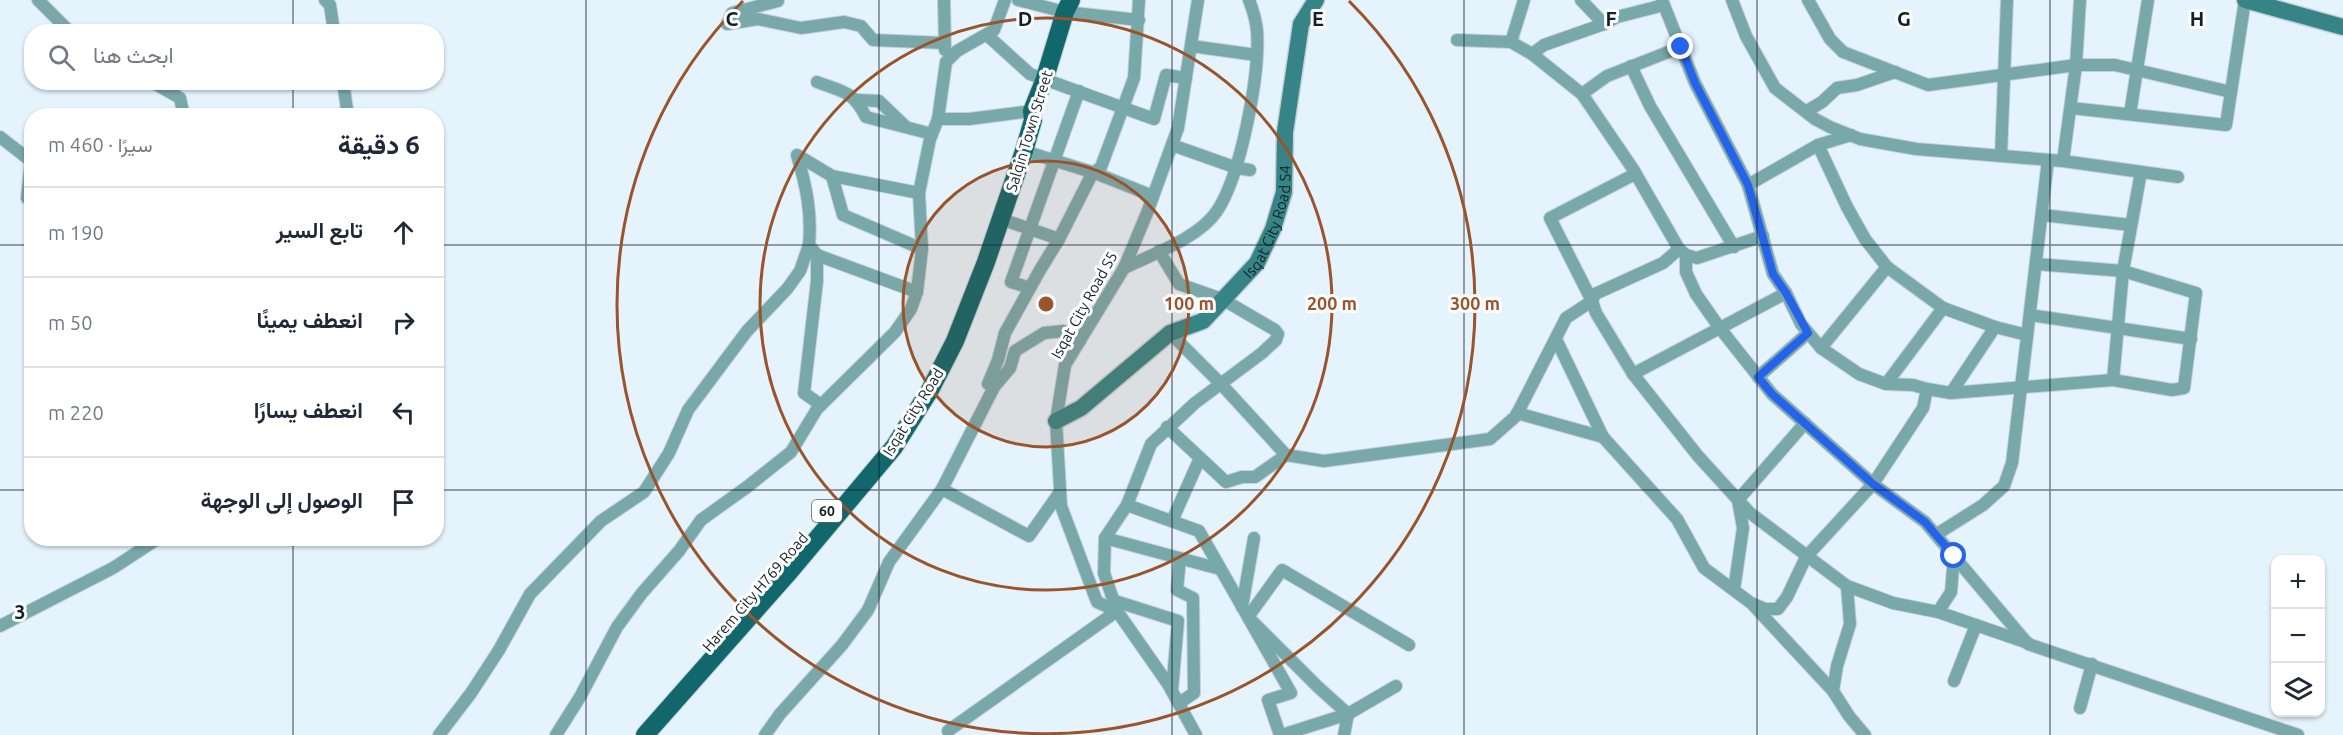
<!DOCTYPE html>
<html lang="ar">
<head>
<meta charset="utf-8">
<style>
  :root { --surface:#fff; --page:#f2f2f3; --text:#1f2937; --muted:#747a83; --line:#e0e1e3 }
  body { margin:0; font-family:Ubuntu,Vazirmatn,sans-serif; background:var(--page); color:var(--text); direction:rtl }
  .controls { position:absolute; right:18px; bottom:18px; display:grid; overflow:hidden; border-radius:12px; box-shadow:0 2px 4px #0004 }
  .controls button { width:54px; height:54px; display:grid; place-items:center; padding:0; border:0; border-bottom:2px solid var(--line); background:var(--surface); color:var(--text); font:30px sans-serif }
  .stop { position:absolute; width:18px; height:18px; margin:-14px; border:4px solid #2563eb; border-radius:50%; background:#fff }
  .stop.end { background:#2563eb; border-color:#fff; box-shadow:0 2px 6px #0008 }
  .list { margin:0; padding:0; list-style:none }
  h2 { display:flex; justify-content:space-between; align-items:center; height:78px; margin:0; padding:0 24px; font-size:26px }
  h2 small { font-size:20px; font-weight:400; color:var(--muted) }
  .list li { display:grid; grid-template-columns:39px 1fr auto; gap:18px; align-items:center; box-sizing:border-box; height:90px; padding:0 24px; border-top:2px solid var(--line) }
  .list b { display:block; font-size:22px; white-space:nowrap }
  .list em { font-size:20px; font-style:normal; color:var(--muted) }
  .icon { flex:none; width:33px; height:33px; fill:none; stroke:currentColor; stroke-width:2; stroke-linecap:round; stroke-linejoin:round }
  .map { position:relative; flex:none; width:2343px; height:735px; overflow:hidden; direction:ltr }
  .search { position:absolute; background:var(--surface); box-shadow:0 2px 4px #0004; left:24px; top:24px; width:420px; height:66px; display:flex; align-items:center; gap:15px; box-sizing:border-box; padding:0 21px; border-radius:24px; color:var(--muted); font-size:22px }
  .panel { position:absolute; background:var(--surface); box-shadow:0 2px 4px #0004; left:24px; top:108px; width:420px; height:438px; border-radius:24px; direction:rtl }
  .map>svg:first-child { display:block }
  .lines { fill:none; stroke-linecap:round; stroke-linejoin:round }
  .street-casing { stroke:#c2d1da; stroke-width:14 }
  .secondary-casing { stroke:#c2d1da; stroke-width:19 }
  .primary-casing { stroke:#c2d1da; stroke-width:20 }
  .street { stroke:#79a8aa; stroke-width:12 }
  .secondary { stroke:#378487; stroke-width:16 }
  .primary { stroke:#11676b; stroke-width:18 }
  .route { stroke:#2563eb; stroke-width:8 }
  .grid { fill:none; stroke:#122028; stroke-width:1.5; stroke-opacity:0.55 }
  .ring { fill:none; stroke:#9a542c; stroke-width:3 }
  .labels { text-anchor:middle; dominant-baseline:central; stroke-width:6; stroke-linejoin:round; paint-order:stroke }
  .shield { fill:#fdfefd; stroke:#586368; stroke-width:1.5 }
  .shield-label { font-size:14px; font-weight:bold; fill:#122028 }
  .street-label { font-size:15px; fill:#122028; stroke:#fdfefd }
  .grid-label { font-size:20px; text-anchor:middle; font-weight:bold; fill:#122028; stroke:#fdfefd; stroke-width:6; stroke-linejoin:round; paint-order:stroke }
  .centre { fill:#9a542c; stroke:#fdfefd; stroke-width:3 }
  .ring-label { font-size:18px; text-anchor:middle; font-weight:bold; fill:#9a542c; stroke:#fdfefd; stroke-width:6; stroke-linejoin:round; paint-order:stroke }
</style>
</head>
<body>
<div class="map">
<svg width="2343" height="735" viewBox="0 0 2343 735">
  <rect width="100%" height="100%" fill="#e4f3fc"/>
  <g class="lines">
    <defs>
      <g id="street">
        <path d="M38 0 70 32"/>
        <path d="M325 0 330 5 334 32"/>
        <path d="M944 0 945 50"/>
        <path d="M1018 0 1065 12 1139 20"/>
        <path d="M1581 0 1604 24"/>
        <path d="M1662 0 1695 83 1748 185 1773 274 1786 293 1801 324 1821 348 1859 374 1886 384 1913 385 1927 389 1951 393 2113 380 2172 390 2184 388 2196 293 2123 271 2036 264"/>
        <path d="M1732 0 1746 36 1775 88 1815 119 1830 127 1860 139 1916 149 2063 161 2178 177"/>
        <path d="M1808 0 1830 39 1843 52 1928 85 2076 65H2115L2231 92 2245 0"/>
        <path d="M778 1 732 13 727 24 758 19 801 28 844 22 861 26 873 40 944 43"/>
        <path d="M988 36 1030 74 1154 119 1166 75 1186 78"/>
        <path d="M1457 40 1511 42 1532 54 1582 94 1633 169 1679 249 1686 255 1697 258 1763 236"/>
        <path d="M1511 42 1524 0"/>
        <path d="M1191 46 1256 55"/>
        <path d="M1532 54 1544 45 1604 24 1617 17 1664 5"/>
        <path d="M1631 66 1650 106 1734 247"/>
        <path d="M152 82 180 98 184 116"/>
        <path d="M343 82 348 116"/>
        <path d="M817 82C843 92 852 90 866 117L932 134"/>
        <path d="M1582 94 1607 76 1681 47"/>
        <path d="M857 100 879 101 905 126"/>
        <path d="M2071 108 2226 125 2231 92"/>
        <path d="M1807 111 1822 102 1837 88 1857 85 1895 72"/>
        <path d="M2130 114 2148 0"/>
        <path d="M938 119H969L1032 111"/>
        <path d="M0 137 31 161 27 198"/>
        <path d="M1172 145 1237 168 1250 170"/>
        <path d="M1818 145 1847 207 1865 239 1887 267 1943 308 1995 327 2027 335"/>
        <path d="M1024 151 1095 173 1153 196"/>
        <path d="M2001 156 2007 0"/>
        <path d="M2063 161 2076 65 2080 0"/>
        <path d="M832 176 919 193"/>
        <path d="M1748 185 1818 145 1851 135"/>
        <path d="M2042 215 2131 225"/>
        <path d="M1001 219 1059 239"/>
        <path d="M1679 249 1663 263 1595 294 1592 301 1596 313 1633 374 1698 456 1750 513 1847 586 1893 603 1938 612 1951 592 1954 556"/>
        <path d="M817 255 917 292"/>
        <path d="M1686 255V272L1696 294 1719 327 1772 394 1873 484 1925 522 2028 644 2298 735"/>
        <path d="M1124 268C1153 254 1199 238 1217 211 1241 175 1260 74 1257 31 1256 21 1253 10 1249 0"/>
        <path d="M1030 288 1011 282 1079 91"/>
        <path d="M2030 315 2191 339"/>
        <path d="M1170 333 1221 384 1286 455 1324 461 1490 439 1516 416 1566 318 1592 301 1550 218 1635 174"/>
        <path d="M1556 339 1603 437 1677 519 1704 568 1751 603 1765 609H1778L1787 597 1806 557 1873 484 1923 408 1927 389"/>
        <path d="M1821 348 1887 267"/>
        <path d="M1633 374 1786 293"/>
        <path d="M1758 377 1808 333"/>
        <path d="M2113 380 2123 271 2141 172"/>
        <path d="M1886 384 1943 308"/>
        <path d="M994 387 988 384 998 360 1005 333 1040 270 1059 239 1092 174 1101 167 1134 78 1139 0"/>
        <path d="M1951 393 1995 327"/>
        <path d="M821 405 804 393 817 281V255L809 245C812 213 806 185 797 155L832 176 843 215 922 249"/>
        <path d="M1517 413 1603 437"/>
        <path d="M1167 427 1226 482 1242 477H1255L1286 455"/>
        <path d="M942 489 1029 536 1060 492"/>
        <path d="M1127 505 1199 531 1248 617 1318 687 1348 714 1344 735"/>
        <path d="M1172 521 1200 458"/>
        <path d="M1937 534 1983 505 2004 486 2012 463 2048 160"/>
        <path d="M1105 538 1220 569"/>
        <path d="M1847 586 1850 624 1837 666 1833 691 1849 716 1865 735"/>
        <path d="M1734 590 1743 528 1738 500 1805 423"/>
        <path d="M1115 601 1178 621 1172 691"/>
        <path d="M1754 606 1833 691"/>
        <path d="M1242 607 1254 538"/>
        <path d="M1938 612 2028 643"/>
        <path d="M0 626 113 568 159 538"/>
        <path d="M1954 681 1976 625"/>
        <path d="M1179 703 1194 693 1193 598 1177 590 1180 558"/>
        <path d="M2080 708 2092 664"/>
        <path d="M948 731 1117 611 1104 573 1105 538 1127 505 1151 444 1195 403 1262 353 1276 340 1278 334 1275 330 1222 299 1179 284 1159 251"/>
        <path d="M439 735 471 693 499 650 530 594 601 521 644 492 669 453 688 410 747 331 787 289 800 271 809 245"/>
        <path d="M556 735 580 697 617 627 642 593 679 551 701 520 747 487 791 452 817 409 895 332 911 309 917 292 922 249 919 193 930 139 938 119 946 62 957 51 994 30 1005 0"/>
        <path d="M765 735 780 714 842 645 868 610 889 562 942 489 994 387 1010 368 1015 351 1044 333 1063 331 1080 341"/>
        <path d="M1196 735 1168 684 1117 611 1097 602 1061 506 1056 421 1065 365 1124 268 1147 213 1178 128 1198 0"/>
        <path d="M1280 735 1268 700 1291 693 1248 617 1282 570 1409 645"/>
        <path d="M1282 735 1348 714 1396 686"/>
      </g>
      <g id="secondary">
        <path d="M2245 0 2343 27"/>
        <path id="s1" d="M1056 421 1081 408 1170 333 1203 321 1257 263 1273 229 1284 192 1285 132 1301 24 1316 0"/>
      </g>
      <path id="primary" d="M645 735 790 571 894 447 930 390 955 341 986 262 1024 151 1033 120 1032 111 1044 81 1065 12 1071 0"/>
    </defs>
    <!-- street casing -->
    <use href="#street" class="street-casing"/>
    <!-- secondary casing -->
    <use href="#secondary" class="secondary-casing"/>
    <!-- primary casing -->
    <use href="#primary" class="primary-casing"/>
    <!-- street -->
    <use href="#street" class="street"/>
    <!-- secondary -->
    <use href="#secondary" class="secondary"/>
    <!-- primary -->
    <use href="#primary" class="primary"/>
  </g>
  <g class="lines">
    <!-- route -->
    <path class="route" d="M1681 47 1695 83 1748 185 1773 274 1786 293 1808 333 1758 377 1772 394 1873 484 1925 522 1954 556"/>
  </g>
  <!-- grid -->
  <path class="grid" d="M293 0V32M586 0V735M879 0V735M1172 0V735M1464 0V735M1757 0V735M2050 0V735M293 82V116M0 245H32M436 245H2343M0 490H32M436 490H2343M293 538V735"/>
  <!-- distance rings -->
  <circle cx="1046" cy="304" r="143" fill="#9a542c" fill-opacity=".12"/>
  <g class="ring">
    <circle cx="1046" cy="304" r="143"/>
    <circle cx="1046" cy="304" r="286"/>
    <path d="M1349 1A429 429 0 1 1 743 1"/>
  </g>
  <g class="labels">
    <!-- shield labels -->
    <rect class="shield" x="812" y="500" width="30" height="22" rx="4.5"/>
    <g class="shield-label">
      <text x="827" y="511">60</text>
    </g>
    <!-- street labels -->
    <g class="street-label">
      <text transform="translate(1029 131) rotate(-73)">Salqin Town Street</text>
      <text stroke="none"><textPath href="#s1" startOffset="302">Isqat City Road S4</textPath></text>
      <text transform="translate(1084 305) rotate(-61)">Isqat City Road S5</text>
      <text transform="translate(913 412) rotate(-58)">Isqat City Road</text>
      <text transform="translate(755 592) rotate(-49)">Harem City H769 Road</text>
    </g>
  </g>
  <g class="grid-label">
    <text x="732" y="26">C</text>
    <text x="1025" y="26">D</text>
    <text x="1318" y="26">E</text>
    <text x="1611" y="26">F</text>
    <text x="1904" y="26">G</text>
    <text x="2197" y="26">H</text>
    <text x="20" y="619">3</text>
  </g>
  <circle cx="1046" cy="304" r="9" class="centre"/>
  <g class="ring-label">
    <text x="1189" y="310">100 m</text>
    <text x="1332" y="310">200 m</text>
    <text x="1475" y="310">300 m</text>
  </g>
</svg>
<div class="controls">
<button>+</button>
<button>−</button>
<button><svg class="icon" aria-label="layers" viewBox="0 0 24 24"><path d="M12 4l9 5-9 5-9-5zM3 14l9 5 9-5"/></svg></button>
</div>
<div class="stop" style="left:1954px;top:556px"></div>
<div class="stop end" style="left:1681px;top:47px"></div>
<div class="search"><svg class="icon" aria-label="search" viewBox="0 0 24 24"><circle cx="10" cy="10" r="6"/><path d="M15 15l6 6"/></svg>ابحث هنا</div>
<section class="panel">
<h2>6 دقيقة<small>سيرًا · 460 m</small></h2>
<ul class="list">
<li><svg class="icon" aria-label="ahead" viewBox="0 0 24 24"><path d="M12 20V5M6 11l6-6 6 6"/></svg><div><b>تابع السير</b></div><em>190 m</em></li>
<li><svg class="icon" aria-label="right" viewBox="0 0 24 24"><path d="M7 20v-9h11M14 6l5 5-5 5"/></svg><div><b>انعطف يمينًا</b></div><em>50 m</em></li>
<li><svg class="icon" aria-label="left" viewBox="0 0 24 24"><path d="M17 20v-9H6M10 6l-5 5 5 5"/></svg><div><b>انعطف يسارًا</b></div><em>220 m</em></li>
<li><svg class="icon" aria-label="arrive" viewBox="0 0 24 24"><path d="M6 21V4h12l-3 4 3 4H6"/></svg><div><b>الوصول إلى الوجهة</b></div></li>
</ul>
</section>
</div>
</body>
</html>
